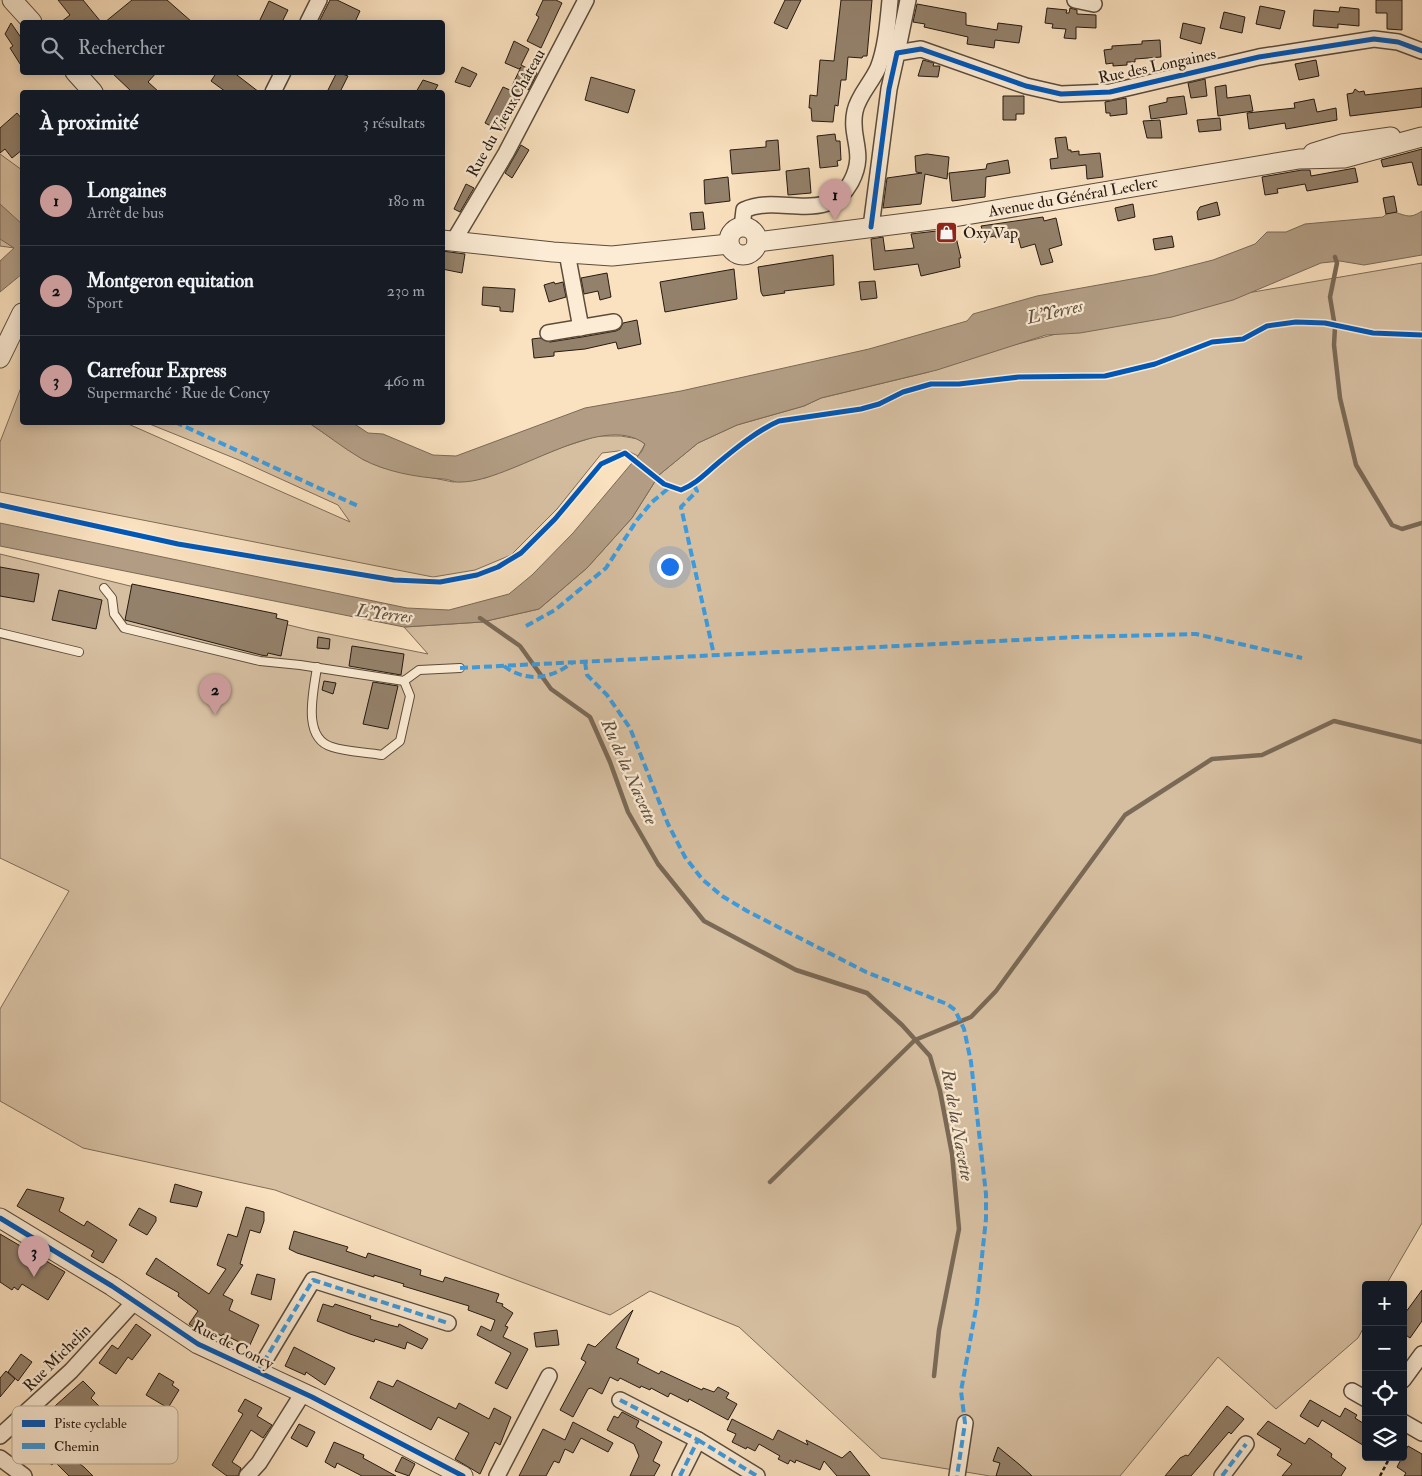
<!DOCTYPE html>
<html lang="fr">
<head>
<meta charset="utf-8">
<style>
  :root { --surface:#171b24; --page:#20242c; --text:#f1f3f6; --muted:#9ea1a6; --line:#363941; --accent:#c59692 }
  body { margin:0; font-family:"IM FELL Double Pica",serif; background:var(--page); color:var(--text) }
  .controls { position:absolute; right:15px; bottom:15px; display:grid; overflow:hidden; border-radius:5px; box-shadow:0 2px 12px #0003 }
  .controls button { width:45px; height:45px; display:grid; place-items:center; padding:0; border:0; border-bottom:1px solid var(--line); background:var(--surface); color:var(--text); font:25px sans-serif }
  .you { position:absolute; left:669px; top:566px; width:18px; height:18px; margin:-12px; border:4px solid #fff; border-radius:50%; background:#1a73e8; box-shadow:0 0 0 8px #1a73e833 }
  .badge { display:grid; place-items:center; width:32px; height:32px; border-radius:50%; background:var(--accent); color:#111; font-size:16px; font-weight:700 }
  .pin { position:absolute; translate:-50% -41px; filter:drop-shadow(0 1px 2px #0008) }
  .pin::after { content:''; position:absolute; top:26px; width:18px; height:15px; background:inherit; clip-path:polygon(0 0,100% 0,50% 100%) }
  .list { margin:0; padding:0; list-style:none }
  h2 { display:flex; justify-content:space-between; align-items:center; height:65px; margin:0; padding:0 20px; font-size:21px }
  h2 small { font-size:16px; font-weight:400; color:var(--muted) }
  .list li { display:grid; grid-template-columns:32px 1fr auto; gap:15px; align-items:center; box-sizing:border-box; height:90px; padding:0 20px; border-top:1px solid var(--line) }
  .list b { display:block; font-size:19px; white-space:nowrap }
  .list p { margin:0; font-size:16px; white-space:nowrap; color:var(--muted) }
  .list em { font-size:16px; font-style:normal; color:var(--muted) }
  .icon { flex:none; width:28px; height:28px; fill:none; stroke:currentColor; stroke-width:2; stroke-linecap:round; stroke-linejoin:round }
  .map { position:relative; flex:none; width:1422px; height:1476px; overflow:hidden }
  .search { position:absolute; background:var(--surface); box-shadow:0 2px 12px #0003; left:20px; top:20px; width:425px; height:55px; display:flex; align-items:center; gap:12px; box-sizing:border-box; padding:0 18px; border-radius:5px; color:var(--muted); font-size:19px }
  .panel { position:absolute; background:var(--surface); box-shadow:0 2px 12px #0003; left:20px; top:90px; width:425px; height:335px; border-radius:5px }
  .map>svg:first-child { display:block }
  .green { fill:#d6bfa1; stroke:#7e6c59 }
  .water { fill:#b29d84; stroke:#7a6956 }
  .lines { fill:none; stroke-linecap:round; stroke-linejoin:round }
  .stream { stroke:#7a6956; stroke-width:4.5 }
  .building { fill:#94816b; stroke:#261a11 }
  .service-casing { stroke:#5b4c3c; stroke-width:10 }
  .minor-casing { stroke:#5b4c3c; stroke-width:18 }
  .tertiary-casing { stroke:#5b4c3c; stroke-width:21 }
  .path { stroke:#261a11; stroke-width:2.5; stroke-dasharray:4 2.5; stroke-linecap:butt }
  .service { stroke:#fcecd5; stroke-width:8 }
  .minor { stroke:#fcecd5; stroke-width:15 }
  .tertiary { stroke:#fcecd5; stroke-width:19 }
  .quiet { stroke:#3c9bde; stroke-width:4; stroke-dasharray:8 4; stroke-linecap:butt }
  .cycleway-casing { stroke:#fcecd5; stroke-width:8 }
  .cycleway { stroke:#0057b8; stroke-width:5 }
  .labels { text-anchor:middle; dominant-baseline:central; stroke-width:4.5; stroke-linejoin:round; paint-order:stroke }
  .street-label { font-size:16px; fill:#261a11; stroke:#fcecd5 }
  .poi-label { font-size:16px; fill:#261a11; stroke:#fcecd5; text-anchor:start }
  .water-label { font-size:18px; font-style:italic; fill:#5e4e3f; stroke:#fcecd5 }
  .key { fill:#fcecd5; stroke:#bcad9a; stroke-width:1 }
  .key-label { font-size:14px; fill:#261a11 }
</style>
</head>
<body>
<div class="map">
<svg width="1422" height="1476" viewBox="0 0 1422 1476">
  <rect width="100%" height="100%" fill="#fae1bf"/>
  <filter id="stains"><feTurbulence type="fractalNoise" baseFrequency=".004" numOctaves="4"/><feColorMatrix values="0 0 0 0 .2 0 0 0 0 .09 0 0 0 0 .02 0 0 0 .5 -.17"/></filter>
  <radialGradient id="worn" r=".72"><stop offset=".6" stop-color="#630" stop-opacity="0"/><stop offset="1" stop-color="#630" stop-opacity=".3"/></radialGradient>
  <!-- green -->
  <g class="green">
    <path d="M0 154 22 170V249L0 246Z"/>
    <path d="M1422 263V1223L1386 1285H1366V1323L1358 1338 1276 1409 1218 1357 1120 1476H990L881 1458 739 1327 650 1291 610 1315 275 1190 83 1148 0 1101V1009L69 891 0 858V554L309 630 428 654 404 627 482 622 539 609 587 568 632 518 659 475 698 443 737 425 804 406 821 398 929 372 921 369 1087 326 1224 297Z"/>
    <path d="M22 385V422L126 423 350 522 338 505 239 460 147 423H309L364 460 384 468 453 482 485 478 563 447 597 436H621L638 439 645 444 638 456 626 450 602 453 557 509 511 555 475 570 433 577 0 492V442Z"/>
  </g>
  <!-- water -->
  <g class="water">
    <path d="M0 204 22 224V274L0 292V261L14 248 0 239Z"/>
    <path d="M1422 211V255L1364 265 1340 261 1321 263 1233 300 1172 317 1080 333 1046 335 937 370 821 398 804 406 737 425 698 443 659 475 632 518 587 568 539 609 482 622 404 627 0 546V523L407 608 449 610 509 594 532 575 573 533 642 451 645 444C601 410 511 482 461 482 455 483 449 479 443 479 416 477 386 472 362 459 343 448 326 434 309 423H353L368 433 383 434 433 455 456 456 585 408 681 391 869 349 967 321 973 314 1037 296 1154 275 1213 260 1255 244 1267 232H1286L1305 224 1383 217C1392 207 1400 216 1410 216 1414 216 1419 213 1422 211Z"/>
  </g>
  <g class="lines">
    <!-- stream -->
    <g class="stream">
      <path d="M1335 257 1337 263 1330 297 1335 327 1334 345 1340 398 1356 465 1392 525 1402 529 1422 523"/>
      <path d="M480 618 520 646 551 689 590 717 610 762 628 812 658 864 704 921 796 970 867 993 902 1025 930 1056 940 1091 952 1154 959 1229 939 1330 934 1376"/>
      <path d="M770 1182 915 1040 971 1017 996 991 1125 815 1212 759 1262 755 1334 721 1422 742"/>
    </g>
  </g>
  <!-- building -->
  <g class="building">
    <path d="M58 0H83L101 22H61L70 15Z"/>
    <path d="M132 0H167L192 22H105Z"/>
    <path d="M330 0H337L360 11 355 22H319Z"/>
    <path d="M543 0H556L562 3 541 48 527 41 539 17 536 15Z"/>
    <path d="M785 0H801L787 29 774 23Z"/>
    <path d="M841 0H872L867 56H863L862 58 848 57 846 80H841L838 106 835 105 833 122 812 121 811 108H809L810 95 817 96 820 60 834 61Z"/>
    <path d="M1376 0H1402V30L1387 29V13H1376Z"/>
    <path d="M269 1 288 10 282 22H259Z"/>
    <path d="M917 4 966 13V25L997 30 998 23 1022 26 1019 43 995 40 994 48 967 44 968 37 924 27 925 24 913 22Z"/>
    <path d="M1260 6 1285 11 1280 29 1256 24Z"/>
    <path d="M1340 7 1359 9V26L1338 24V28L1313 26 1314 10 1339 12Z"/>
    <path d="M1047 8 1067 10 1066 13H1069L1070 8 1077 10V14L1096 15V28L1076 27V39L1064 38 1066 29 1052 28 1053 24 1045 23Z"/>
    <path d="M1224 12 1245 17 1242 33 1220 28Z"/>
    <path d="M11 23 22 39V67L10 48 13 46 5 34Z"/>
    <path d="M1183 23 1205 28 1201 44 1180 38Z"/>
    <path d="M1160 40 1161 57 1135 59V62H1127V65L1113 66V63L1106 64 1104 50 1112 49V46L1142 44V41Z"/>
    <path d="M514 41 529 49 521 65 537 73 529 90 525 88 503 132 485 123 503 87 510 90 521 67 519 69 505 63Z"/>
    <path d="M923 60 934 63 933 66H940L938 77 918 76Z"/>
    <path d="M1316 60 1319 76 1299 80 1295 64Z"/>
    <path d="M462 67 477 74 470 87 455 82Z"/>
    <path d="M111 72H157L148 82 159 92H132Z"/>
    <path d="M217 72H233L259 92H226L211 81Z"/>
    <path d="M337 72 348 76 340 92H327Z"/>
    <path d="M591 77 635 90 628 113 585 100Z"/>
    <path d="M1205 79 1207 96 1191 98 1188 83Z"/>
    <path d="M423 80 438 85 434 92H416Z"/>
    <path d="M1226 85 1227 98 1250 95 1253 111 1218 116 1215 87Z"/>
    <path d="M1422 88V107L1350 116 1347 94 1353 93 1355 89 1359 92 1364 91 1365 95Z"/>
    <path d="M1003 96H1024V114H1016V120H1003Z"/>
    <path d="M1184 96 1187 114 1151 119 1149 106 1167 102V98Z"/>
    <path d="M1126 98 1127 114 1110 116V113H1106L1105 102Z"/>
    <path d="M1314 99 1317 112 1336 108 1337 120 1286 129 1285 123 1249 129 1247 113 1295 108 1294 103Z"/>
    <path d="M17 113 22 119V150L12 158 5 149 0 153V128Z"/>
    <path d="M1220 118 1221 130 1199 132 1197 120Z"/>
    <path d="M1160 120 1162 138H1147L1143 121Z"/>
    <path d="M835 134 836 141H840L841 160 837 161 838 166 820 168 817 136Z"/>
    <path d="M1066 137 1068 150H1071V152L1079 151V155L1100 153 1103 177 1087 179 1086 165 1051 169 1050 159 1058 158 1055 138Z"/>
    <path d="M778 140 780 170 732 174 730 150 766 147V141Z"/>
    <path d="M521 145 529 150 512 178 505 173Z"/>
    <path d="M1422 149V185H1418L1412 162 1383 167 1381 160Z"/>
    <path d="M927 154 949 157 947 179 925 174 921 204 883 208 887 178 922 173 916 172 915 156Z"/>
    <path d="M1008 160 1010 173 986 177 985 197 952 201 949 173 986 169 987 164Z"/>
    <path d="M809 168 811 193 788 195 786 171Z"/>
    <path d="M1355 168 1358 182 1307 191 1305 184 1277 189 1278 193 1265 195 1262 177 1302 170H1310L1311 176Z"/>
    <path d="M728 177 730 201 705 204 704 180Z"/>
    <path d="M466 184 474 188 460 212 454 209Z"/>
    <path d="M1394 196 1397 212 1386 214 1383 198Z"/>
    <path d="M1217 202 1220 215 1198 220 1197 212 1200 207Z"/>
    <path d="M1133 204 1135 217 1118 221 1115 208Z"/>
    <path d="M703 212 705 229 692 230 690 213Z"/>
    <path d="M1043 217 1044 221 1056 218 1062 245 1049 249 1053 262 1041 265 1035 244 1021 248 1017 233 996 238 995 236 985 238 981 226Z"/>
    <path d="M954 229 961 258H959L960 267 921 276 918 264 874 270 871 239 883 237 885 251 914 248 911 234Z"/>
    <path d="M1172 236 1174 247 1155 250 1153 239Z"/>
    <path d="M442 251 465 254 462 273 442 269Z"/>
    <path d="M833 255 834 285 784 291 785 293 763 296 761 292 758 267Z"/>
    <path d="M734 269 737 299 665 312 660 282Z"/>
    <path d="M607 273 611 297 600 300 598 291 584 294 581 278Z"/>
    <path d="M875 281 877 298 861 300 859 282Z"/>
    <path d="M554 282 555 284 563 282 566 297 549 302 544 285Z"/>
    <path d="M483 287 515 289 513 312 500 311V307L482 305Z"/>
    <path d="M637 320 641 344 618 349 616 342 585 349 554 352V356L534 358 532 339 540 338 550 342 582 337 616 331 620 329 623 323Z"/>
    <path d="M0 567 39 574 34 602 0 596Z"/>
    <path d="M132 584 277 614 276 618 288 621 281 656 268 653 267 656 261 655 125 620Z"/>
    <path d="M59 590 102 600 96 629 52 620Z"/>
    <path d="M318 637 330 639 329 649 317 648Z"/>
    <path d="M352 646 404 654 401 675 349 666Z"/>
    <path d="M324 681 336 683 333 694 322 690Z"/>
    <path d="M373 682 398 686 388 729 363 724Z"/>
    <path d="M175 1184 202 1192 197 1207 170 1202Z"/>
    <path d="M27 1189 64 1198 59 1211 84 1226 87 1221 117 1240 103 1263 91 1256 94 1251 17 1206Z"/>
    <path d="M246 1207 264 1212V1221L260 1233 250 1230 240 1264 243 1265 223 1295 233 1300 229 1310 259 1325 249 1347 223 1334 222 1336 213 1332 209 1337 189 1324 198 1311 178 1296 179 1293 146 1274 156 1258 209 1294 226 1269 217 1265 228 1234 237 1237Z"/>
    <path d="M139 1208 156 1217V1221L147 1235 129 1225Z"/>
    <path d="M294 1231 348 1247 346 1251 366 1258 368 1253 421 1270 420 1275 443 1282 445 1277 499 1294 496 1302 503 1304 502 1306 513 1313 505 1326 508 1327 503 1337 528 1349 507 1389 495 1383 511 1353 477 1335 481 1326 491 1331 495 1320 468 1310 469 1306 403 1286 404 1284 374 1275V1277L297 1253 289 1249Z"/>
    <path d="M0 1234 65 1272 48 1300 22 1284 18 1290 14 1287 12 1290 0 1282Z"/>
    <path d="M257 1274 275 1279 271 1300 251 1294Z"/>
    <path d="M1422 1290V1321L1410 1338 1403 1333V1316Z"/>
    <path d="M323 1304 333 1307 335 1304 371 1316 370 1319 390 1325 398 1327 399 1324 428 1339 422 1349 407 1342 405 1349 375 1339 374 1342 350 1334 317 1321Z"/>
    <path d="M633 1310 616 1348 639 1359 637 1363 659 1374 661 1371 702 1390 703 1388 714 1392 718 1387 729 1393 726 1398 737 1404 728 1420 689 1399 688 1402 670 1393 668 1397 651 1388 650 1390 641 1386 640 1388 620 1378 618 1381 610 1377 602 1394 591 1388 588 1389 573 1417 560 1410 586 1362 581 1359 588 1344 595 1347Z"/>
    <path d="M136 1324 151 1335 132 1360 128 1357 116 1374 99 1363 112 1345 118 1349Z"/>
    <path d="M557 1330 559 1345 536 1347 534 1333Z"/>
    <path d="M294 1347 335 1368 325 1385 306 1372 305 1375 285 1366Z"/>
    <path d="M21 1354 32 1362 18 1381 8 1372Z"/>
    <path d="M6 1371 15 1379 0 1397V1378Z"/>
    <path d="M159 1373 174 1382 172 1385 179 1390 168 1408 146 1395Z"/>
    <path d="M397 1380 456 1409 459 1403 489 1419 494 1408 511 1417 500 1445 495 1442 480 1474 455 1459 469 1433 438 1417 431 1430 370 1398 378 1381 393 1387Z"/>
    <path d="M83 1381 95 1393 91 1398 105 1412 90 1426 74 1410 58 1426 46 1414Z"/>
    <path d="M245 1399 262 1408 257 1416 272 1425 263 1438 251 1430 232 1462 241 1468 238 1476H227L212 1465 243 1414 238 1411Z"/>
    <path d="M1310 1400 1340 1417 1345 1408 1357 1415 1355 1418 1366 1425V1447L1322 1420 1318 1427 1300 1416Z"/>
    <path d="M1227 1406 1244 1419 1231 1434 1229 1432 1191 1476H1165L1180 1458 1186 1455 1188 1456Z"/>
    <path d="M622 1412 639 1421 636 1427 662 1442 653 1461 660 1465 654 1476H630L639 1456 634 1444 607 1430 614 1416 618 1418Z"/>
    <path d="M732 1419 773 1440 778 1430 808 1445 806 1440 842 1458 850 1451 870 1476H837L824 1461 820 1470 796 1460 795 1463 790 1460 788 1464 778 1459 780 1456 759 1444 755 1451 747 1447 746 1449 732 1442 736 1434 727 1430Z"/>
    <path d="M1268 1421 1305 1444 1309 1438 1332 1454 1331 1457 1346 1468 1341 1476H1282L1292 1464 1277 1455 1281 1449 1257 1434Z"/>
    <path d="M573 1422 613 1443 608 1452 581 1438 573 1453 565 1449 559 1463 554 1461 546 1476H519L543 1429 565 1440Z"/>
    <path d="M299 1424 315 1432 307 1447 291 1438Z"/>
    <path d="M36 1432 84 1467 93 1476H69L55 1462 52 1465 26 1446Z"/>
    <path d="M334 1442 364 1455 363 1458 396 1476H362L337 1463 335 1468 325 1462Z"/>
    <path d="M1408 1446 1422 1454V1476H1404L1406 1473 1397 1467Z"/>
    <path d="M998 1447 1020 1465 1032 1476H996L1000 1463 993 1461Z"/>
    <path d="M402 1457 415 1464 409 1476 395 1471Z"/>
  </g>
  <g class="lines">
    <defs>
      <g id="service">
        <path d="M104 588 112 598 114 614 124 628 260 661 300 665 404 681 419 670 460 668"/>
        <path d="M0 633 79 652"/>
        <path d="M317 667C314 690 301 738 332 747 347 752 366 752 382 755L400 741 410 696 404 681"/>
      </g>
      <g id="minor">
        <path d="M1075 0 1094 4"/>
        <path d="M308 22 319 0"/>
        <path d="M897 53 908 0"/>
        <path d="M273 92 283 72"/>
        <path d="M742 227 744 210C772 197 804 214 833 201 841 198 847 189 851 182 867 152 849 138 855 111 858 96 872 82 878 68 886 48 888 21 890 0"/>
        <path d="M871 227 889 89 897 53 921 49 1026 86 1061 94 1110 92 1259 57 1374 39 1398 42 1422 51"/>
        <path d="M453 242 506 153 586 0"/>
        <path d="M567 253 581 328"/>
        <path d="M548 333 614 322"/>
        <path d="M257 1373 313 1280 448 1323"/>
        <path d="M1403 1380 1422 1354"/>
        <path d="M1352 1391 1366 1399"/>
        <path d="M620 1400 698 1440 680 1476"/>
        <path d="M1403 1422 1422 1433"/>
        <path d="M0 1436 71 1371 135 1301"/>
        <path d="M698 1440 757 1476"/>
        <path d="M0 1458 24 1476"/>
        <path d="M247 1476 259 1463 303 1393"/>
        <path d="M497 1476 549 1376"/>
        <path d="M957 1476 965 1423"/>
        <path d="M1222 1476 1246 1444"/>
      </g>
      <g id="tertiary">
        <path d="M12 0 32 22"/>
        <path d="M75 72 93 92"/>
        <path d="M1313 153 1342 144 1391 137"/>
        <circle cx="743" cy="241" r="14"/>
        <path d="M442 240 553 252 612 256 729 244"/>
        <path d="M757 242 954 217 1299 159 1344 158 1422 137"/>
        <path d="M0 358 22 313"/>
        <path d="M0 1218 112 1286 198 1344 312 1397 463 1476"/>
      </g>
    </defs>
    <!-- service casing -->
    <use href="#service" class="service-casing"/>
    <!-- minor casing -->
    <use href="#minor" class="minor-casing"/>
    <!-- tertiary casing -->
    <use href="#tertiary" class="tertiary-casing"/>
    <!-- path -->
    <path class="path" d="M1380 1476 1390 1457"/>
    <!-- service -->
    <use href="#service" class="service"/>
    <!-- minor -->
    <use href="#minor" class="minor"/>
    <!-- tertiary -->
    <use href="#tertiary" class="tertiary"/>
    <!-- quiet -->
    <g class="quiet">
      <path d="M175 422 358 506"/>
      <path d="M694 485 697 491 681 507 714 655"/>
      <path d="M526 626 555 610 606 568 637 520 652 502 670 487"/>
      <path d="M585 662 587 675 607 695 630 728 668 824 685 857 702 879 722 896 747 911 866 972 947 1004 955 1010 964 1029 971 1062 986 1194V1219L977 1303 961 1391 965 1423 957 1476"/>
      <path d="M504 666C526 683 552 679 573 662"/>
      <path d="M460 668 1077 637 1196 634 1302 658"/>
      <path d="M257 1373 313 1280 448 1323"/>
      <path d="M620 1400 698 1440 680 1476"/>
      <path d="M698 1440 757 1476"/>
      <path d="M1222 1476 1246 1444"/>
    </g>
    <defs>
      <g id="cycleway">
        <path d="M871 227 889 89 897 53 921 49 1026 86 1061 94 1110 92 1259 57 1374 39 1398 42 1422 51"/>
        <path d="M0 505 178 544 394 580 440 582 477 575 498 567 521 553 555 519 601 464 625 453 664 484 681 490C696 484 705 474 718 463 736 448 758 430 779 421L861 409 879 404 903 392 931 384H959L1019 377 1105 376 1155 364 1212 342 1243 339 1267 326 1296 322 1325 323 1373 333 1422 335"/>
        <path d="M0 1218 112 1286 198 1344 312 1397 463 1476"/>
      </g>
    </defs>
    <!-- cycleway casing -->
    <use href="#cycleway" class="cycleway-casing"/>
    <!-- cycleway -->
    <use href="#cycleway" class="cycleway"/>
  </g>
  <!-- icons -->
  <defs>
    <symbol id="shop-square" viewBox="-11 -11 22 22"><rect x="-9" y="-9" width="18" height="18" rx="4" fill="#8f2418" stroke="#fcecd5"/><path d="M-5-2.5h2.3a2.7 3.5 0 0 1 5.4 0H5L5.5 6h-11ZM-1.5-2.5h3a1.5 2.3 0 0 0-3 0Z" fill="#fff"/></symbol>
  </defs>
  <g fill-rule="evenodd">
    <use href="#shop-square" x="934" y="220" width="25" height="25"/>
  </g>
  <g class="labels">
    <!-- street labels -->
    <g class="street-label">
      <text transform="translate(1157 66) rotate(-12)">Rue des Longaines</text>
      <text transform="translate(506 113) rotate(-61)">Rue du Vieux Château</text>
      <text transform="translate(1073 197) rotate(-10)">Avenue du Général Leclerc</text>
      <text transform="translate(233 1345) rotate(27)">Rue de Concy</text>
      <text transform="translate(57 1358) rotate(-45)">Rue Michelin</text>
    </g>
    <!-- poi labels -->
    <g class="poi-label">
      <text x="963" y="233">Oxy Vap</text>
    </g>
    <!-- water labels -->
    <g class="water-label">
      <text transform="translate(1055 312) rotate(-13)">L'Yerres</text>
      <text transform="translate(384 614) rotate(7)">L'Yerres</text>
      <text transform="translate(629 772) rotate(66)">Ru de la Navette</text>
      <text transform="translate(957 1125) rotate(80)">Ru de la Navette</text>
    </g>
  </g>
  <!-- legend -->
  <rect x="12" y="1406" width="166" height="58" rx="8" class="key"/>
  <rect x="22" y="1420" width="23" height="7" fill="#0057b8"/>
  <rect x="22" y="1443" width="23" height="6" fill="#3c9bde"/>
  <g class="key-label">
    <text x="54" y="1428">Piste cyclable</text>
    <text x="54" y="1451">Chemin</text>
  </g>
  <rect width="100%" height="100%" filter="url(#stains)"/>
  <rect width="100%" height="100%" fill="url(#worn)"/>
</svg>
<div class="controls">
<button>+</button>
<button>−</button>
<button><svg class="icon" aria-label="locate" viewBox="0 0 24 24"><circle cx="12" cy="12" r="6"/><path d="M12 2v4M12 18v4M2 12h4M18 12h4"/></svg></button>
<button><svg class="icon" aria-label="layers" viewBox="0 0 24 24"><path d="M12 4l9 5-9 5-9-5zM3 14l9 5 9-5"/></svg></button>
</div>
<div class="you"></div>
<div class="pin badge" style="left:835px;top:220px">1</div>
<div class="pin badge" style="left:215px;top:715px">2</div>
<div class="pin badge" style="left:34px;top:1277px">3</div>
<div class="search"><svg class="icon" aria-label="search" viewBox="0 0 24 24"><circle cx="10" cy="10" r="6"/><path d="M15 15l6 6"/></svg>Rechercher</div>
<section class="panel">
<h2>À proximité<small>3 résultats</small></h2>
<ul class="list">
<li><span class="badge">1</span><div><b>Longaines</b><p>Arrêt de bus</p></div><em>180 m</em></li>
<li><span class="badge">2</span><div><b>Montgeron equitation</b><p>Sport</p></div><em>230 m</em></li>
<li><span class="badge">3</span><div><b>Carrefour Express</b><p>Supermarché · Rue de Concy</p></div><em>460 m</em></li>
</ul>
</section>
</div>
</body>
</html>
